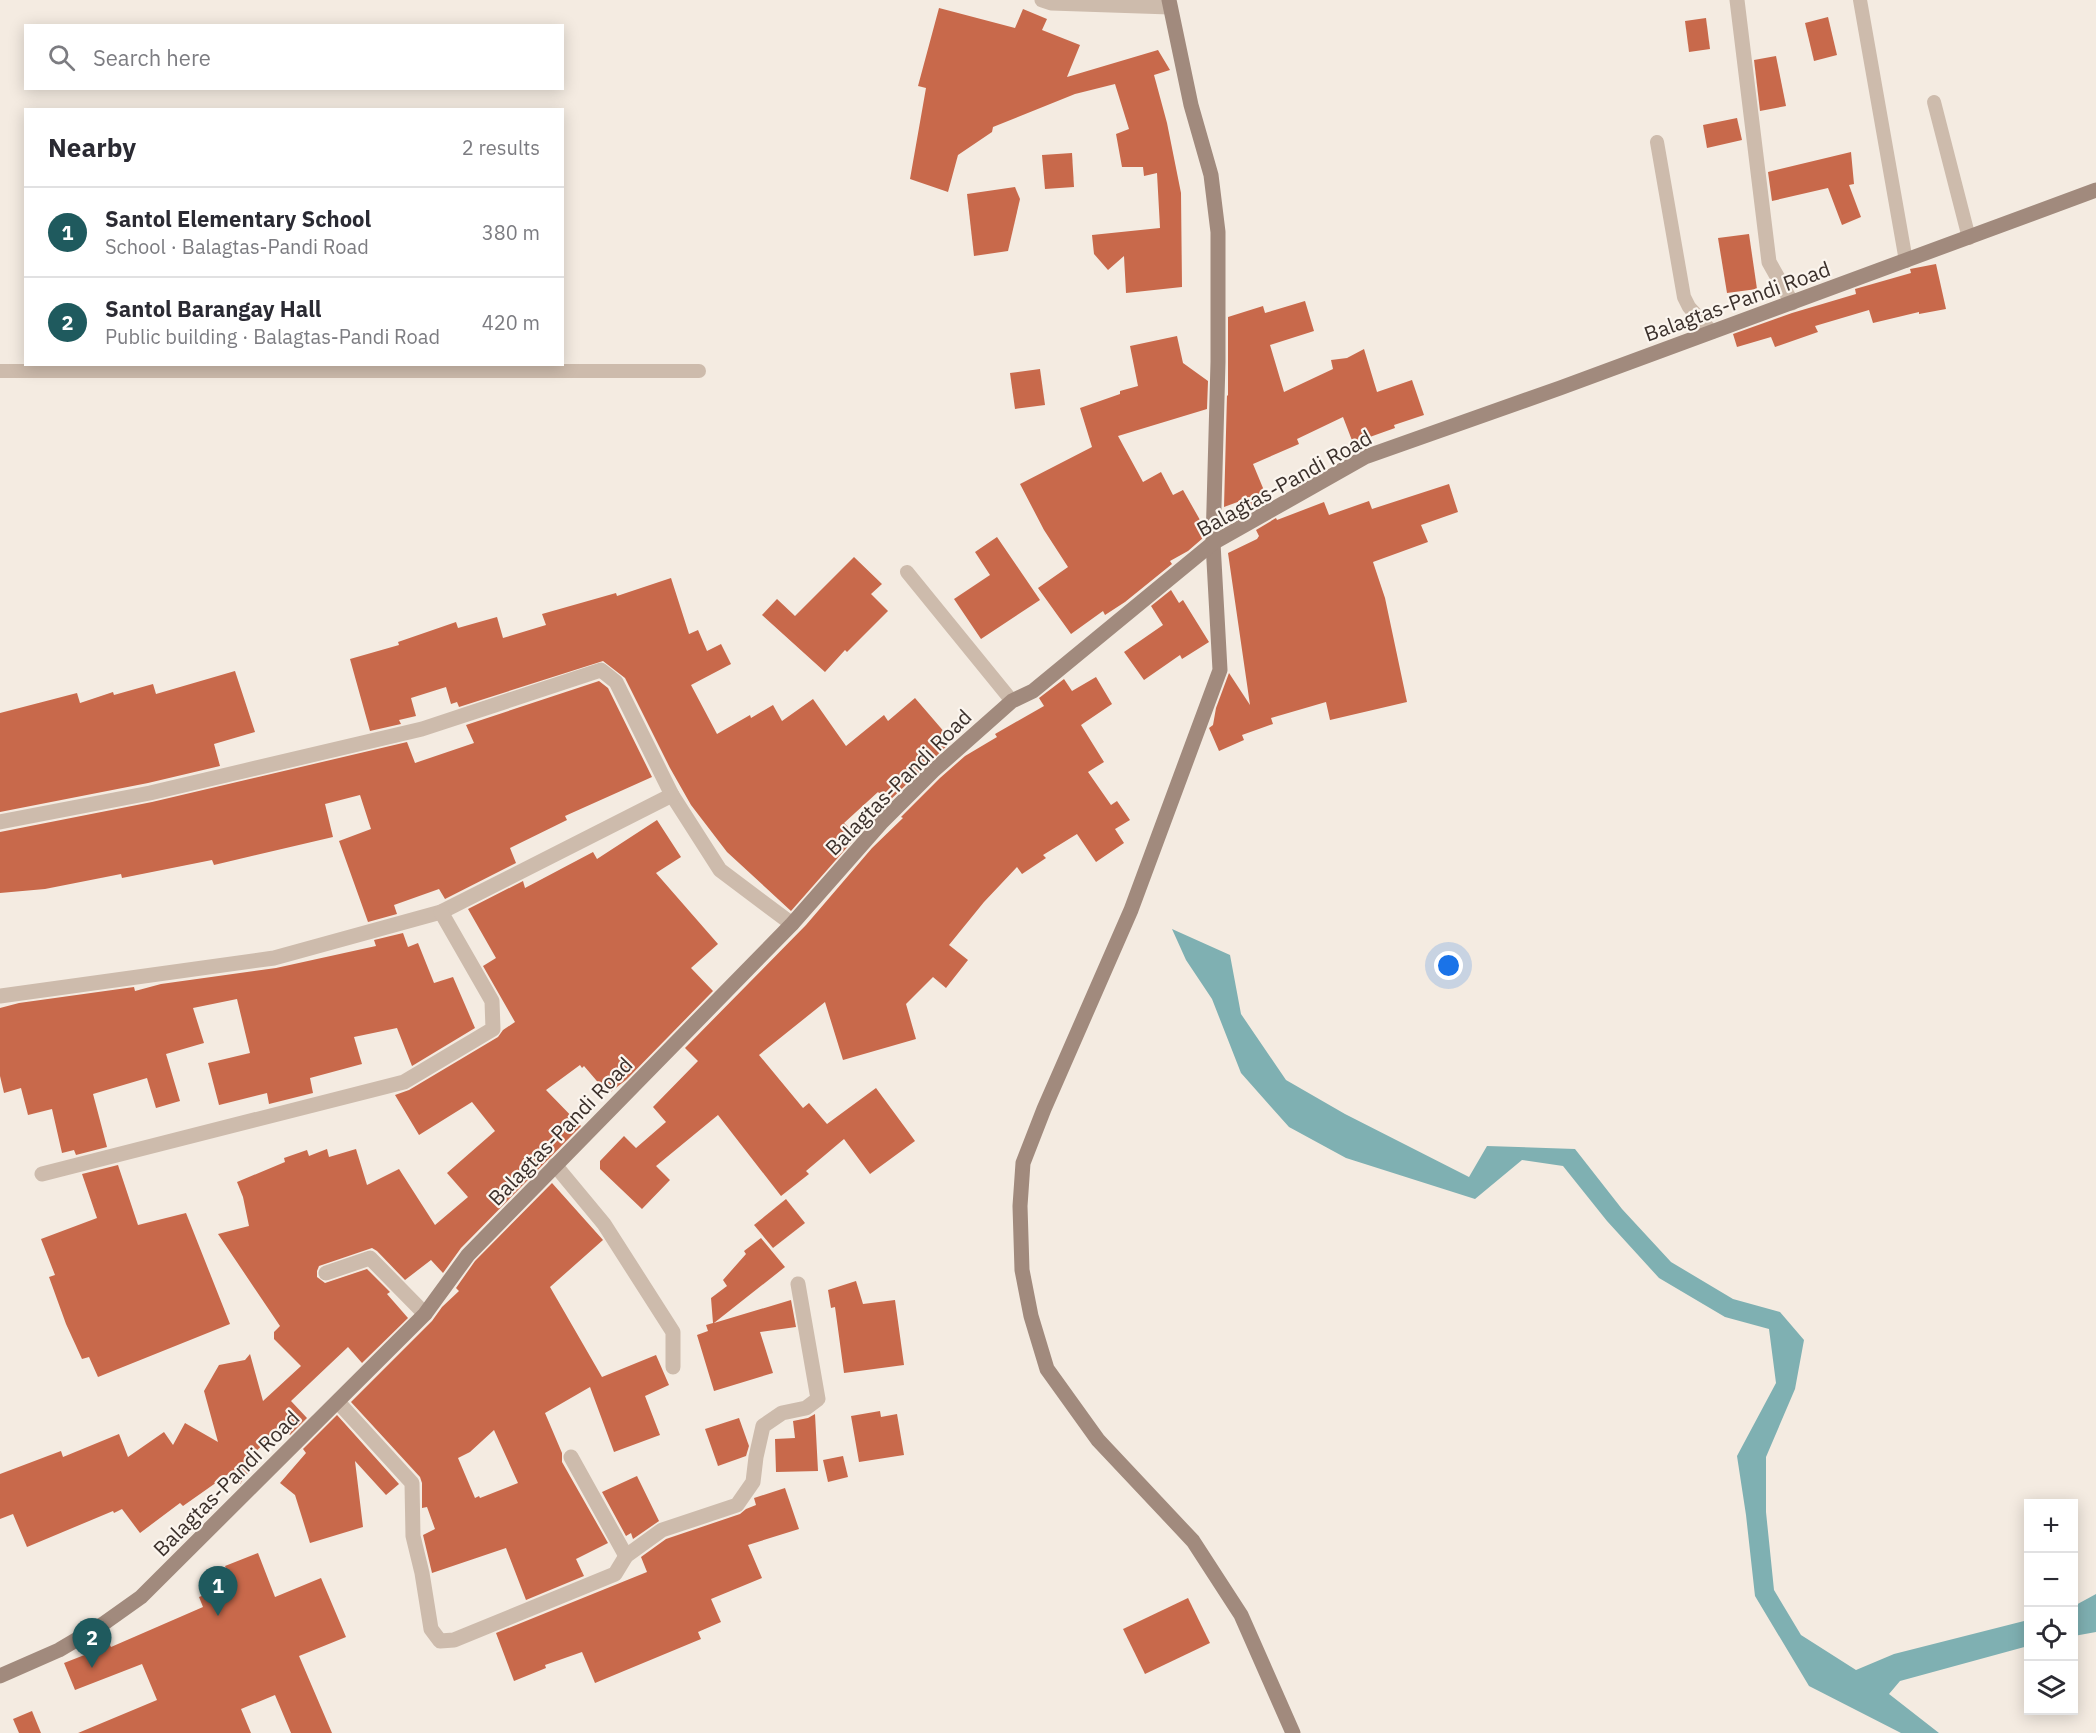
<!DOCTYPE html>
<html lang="en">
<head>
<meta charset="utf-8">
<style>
  :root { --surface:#fff; --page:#f7f7f7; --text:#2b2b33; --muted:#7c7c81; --line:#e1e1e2; --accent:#1f5a5e }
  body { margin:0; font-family:"IBM Plex Sans",sans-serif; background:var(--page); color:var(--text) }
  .controls { position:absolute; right:18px; bottom:18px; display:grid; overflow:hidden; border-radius:0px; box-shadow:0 3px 15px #0003 }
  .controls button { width:54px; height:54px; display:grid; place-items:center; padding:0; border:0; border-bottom:2px solid var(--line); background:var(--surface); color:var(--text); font:30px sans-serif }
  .you { position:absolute; left:1449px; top:966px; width:21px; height:21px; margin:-15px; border:4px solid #fff; border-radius:50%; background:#1a73e8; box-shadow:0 0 0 9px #1a73e833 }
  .badge { display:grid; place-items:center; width:39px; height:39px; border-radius:50%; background:var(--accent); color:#fff; font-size:20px; font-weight:700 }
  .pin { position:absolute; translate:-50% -50px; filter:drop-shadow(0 2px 3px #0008) }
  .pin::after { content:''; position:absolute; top:32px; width:21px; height:18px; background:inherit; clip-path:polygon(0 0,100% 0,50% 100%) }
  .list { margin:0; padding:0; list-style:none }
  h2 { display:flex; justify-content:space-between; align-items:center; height:78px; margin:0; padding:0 24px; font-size:26px }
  h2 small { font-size:20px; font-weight:400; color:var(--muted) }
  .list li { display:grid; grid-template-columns:39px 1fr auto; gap:18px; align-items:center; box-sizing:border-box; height:90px; padding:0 24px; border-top:2px solid var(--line) }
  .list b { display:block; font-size:22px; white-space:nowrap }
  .list p { margin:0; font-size:20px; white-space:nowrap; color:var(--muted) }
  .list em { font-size:20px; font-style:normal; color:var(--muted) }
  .icon { flex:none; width:33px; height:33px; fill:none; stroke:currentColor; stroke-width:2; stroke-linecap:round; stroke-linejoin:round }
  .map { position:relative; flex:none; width:2096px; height:1733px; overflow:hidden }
  .search { position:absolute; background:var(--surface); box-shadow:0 3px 15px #0003; left:24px; top:24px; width:540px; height:66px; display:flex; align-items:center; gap:15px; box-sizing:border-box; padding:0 21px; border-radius:0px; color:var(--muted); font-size:22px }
  .panel { position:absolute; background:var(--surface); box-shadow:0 3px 15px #0003; left:24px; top:108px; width:540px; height:258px; border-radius:0px }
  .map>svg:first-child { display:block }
  .water { fill:#7fb0b2 }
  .building { fill:#c8694b; fill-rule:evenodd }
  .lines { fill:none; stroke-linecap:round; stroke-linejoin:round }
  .lane { stroke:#cdbbac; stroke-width:14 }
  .street { stroke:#cdbbac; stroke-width:15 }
  .secondary { stroke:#a18a7d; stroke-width:15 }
  .labels { text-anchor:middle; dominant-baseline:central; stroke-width:4.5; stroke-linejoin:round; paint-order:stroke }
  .street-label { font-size:21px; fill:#3b302b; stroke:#fbf5ee }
</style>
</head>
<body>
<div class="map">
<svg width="2096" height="1733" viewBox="0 0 2096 1733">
  <rect width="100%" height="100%" fill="#f4ebe1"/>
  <!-- water -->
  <g class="water">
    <path d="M1172 929 1230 955 1241 1014 1286 1080 1345 1114 1469 1177 1487 1146 1575 1149 1622 1209 1671 1262 1733 1299 1780 1312 1804 1340 1795 1389 1766 1457V1512L1774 1590 1801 1635 1856 1670 1894 1654 2028 1620V1646L1900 1681 1889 1694 1939 1733H1901L1809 1686 1755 1596 1746 1515 1737 1456 1776 1383 1769 1329 1725 1317 1659 1278 1607 1221 1563 1166 1522 1160 1475 1199 1346 1158 1289 1127 1241 1073 1212 999 1186 960Z"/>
    <path d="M2096 1594V1632L2074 1636V1606Z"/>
  </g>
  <!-- building -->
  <g class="building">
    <path d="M939 8 1015 28 1023 9 1047 19 1042 30 1080 45 1067 77 1158 50 1170 70 1154 75 1167 123 1181 193 1182 287 1126 293 1124 256 1108 270 1094 254 1092 235 1160 228 1157 173 1144 176 1143 167H1122L1116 134 1129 129 1115 84 1075 94 993 127 992 132 958 155 948 192 910 179 926 88 918 86Z"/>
    <path d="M1828 17 1837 55 1814 61 1805 23Z"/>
    <path d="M1706 18 1710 49 1689 52 1685 21Z"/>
    <path d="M1776 56 1786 106 1760 111 1754 60Z"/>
    <path d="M1737 118 1742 140 1707 148 1703 125Z"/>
    <path d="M1851 152 1854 184 1849 185 1861 217 1842 225 1828 188 1772 201 1768 172Z"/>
    <path d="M1072 153 1074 187 1045 189 1042 155Z"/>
    <path d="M1015 187 1020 199 1008 251 974 256 967 194Z"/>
    <path d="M1749 234 1757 289 1727 293 1718 238Z"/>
    <path d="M1936 264 1946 309 1919 314V312L1873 323 1869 310 1815 326 1818 332 1775 347 1771 337 1737 347 1733 334 1792 313 1856 294 1855 289 1911 273 1910 269Z"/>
    <path d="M1305 301 1314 331 1270 345 1284 392 1333 369 1331 360 1347 358 1364 349 1377 392 1412 380 1424 415 1394 425 1395 428 1353 443 1343 417 1297 439 1299 444 1253 464 1268 500 1248 512 1243 500 1224 507 1227 395 1228 396V317L1263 306 1265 313Z"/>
    <path d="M1177 336 1183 363 1208 381 1207 409 1118 436 1143 482 1161 472 1173 495 1183 490 1204 527 1203 538 1188 551 1170 561 1172 564 1125 602 1105 615 1103 611 1071 634 1038 588 1068 567 1044 530 1020 484 1092 447 1080 408 1120 394V391L1138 386 1130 346Z"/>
    <path d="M1040 369 1045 405 1015 409 1010 373Z"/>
    <path d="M1449 484 1458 512 1421 525 1428 542 1373 562 1385 598 1407 702 1330 720 1326 702 1271 718 1273 724 1242 735 1244 740 1219 751 1209 728 1213 725 1216 708 1229 673 1250 705 1228 553 1257 539 1259 536 1256 530 1276 518 1277 520 1324 502 1329 515 1369 501 1372 509Z"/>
    <path d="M997 537 1040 600 981 639 954 599 990 575 975 552Z"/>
    <path d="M854 557 882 584 871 594 888 611 847 652 845 650 825 672 762 615 777 599 795 616Z"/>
    <path d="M671 578 689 634 698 630 707 651 721 644 731 664 691 685 717 734 750 715 751 718 773 705 782 721 813 699 846 746 884 715 888 721 915 698 952 741 888 802 878 792 844 823 857 836 791 911 727 852 691 805 670 768 625 678 603 661 459 707 457 702 451 704 446 687 411 698 416 716 399 720 401 724 370 731 350 659 399 645 398 642 456 622 458 628 497 617 503 638 546 625 542 614 616 593 617 596Z"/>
    <path d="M1171 590 1179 603 1183 600 1209 642 1182 659 1180 655 1144 680 1124 652 1163 625 1151 606Z"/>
    <path d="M235 671 255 732 214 744 220 766 148 783 0 812V713L77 693 80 703 113 692 114 695 153 684 156 694Z"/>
    <path d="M1096 677 1112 704 1081 725 1104 762 1088 772 1111 805 1117 801 1130 820 1115 829 1124 843 1096 862 1077 834 1043 855 1046 858 1022 874 1017 867 984 902 949 945 968 960 946 988 933 977 906 1004 916 1039 843 1060 825 1002 759 1055 803 1108 809 1103 827 1124 876 1088 915 1141 870 1174 844 1139 806 1171 809 1174 781 1196 718 1115 656 1166 670 1180 642 1209 600 1169V1161L624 1136 636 1148 666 1122 653 1107 698 1061 685 1048 806 925 872 848 903 818 901 817 940 778 965 756 997 737 995 734 1044 706 1039 698 1064 679 1072 691Z"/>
    <path d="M599 681 608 688 652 777 565 816 567 820 510 848 516 863 445 899 439 889 394 905 397 914 368 922 339 841 371 829 360 795 325 804 333 837 214 865 212 860 122 878 121 874 45 889 0 893V832L152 802 407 742 415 763 474 743 466 725Z"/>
    <path d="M657 820 681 857 656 873 718 944 691 968 713 991 626 1080 608 1094 584 1066 582 1068 580 1065 546 1090 581 1126 461 1248 443 1273 431 1260 405 1280 377 1251 372 1248 319 1266 317 1271V1277L325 1283 367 1269 390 1292 387 1294 408 1318 362 1363 348 1347 291 1401 307 1418 290 1435 282 1426 246 1461 253 1466 240 1484 227 1475 183 1506 180 1503 140 1533 122 1509 114 1513 113 1511 27 1547 13 1514 0 1519V1474L61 1451 63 1457 119 1434 128 1457 164 1432 173 1445 185 1423 218 1442 204 1391 219 1365 245 1360 250 1354 263 1401 301 1366 274 1339V1332L280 1326 218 1234 249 1226 243 1197 237 1182 285 1162 284 1158 307 1150 309 1156 327 1149 329 1157 356 1149 367 1185 399 1169 435 1225 468 1197 447 1173 495 1131 472 1102 419 1135 395 1095 409 1090 498 1037 503 1030 515 1022 483 966 496 958 468 909 523 881 525 888 593 852 597 859Z"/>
    <path d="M403 933 408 947 418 943 434 983 453 977 475 1028 412 1066 397 1028 354 1037 362 1064 310 1078 313 1093 269 1104 267 1093 219 1105 208 1063 250 1053 237 999 193 1008 204 1043 166 1054 180 1101 156 1108 147 1078 93 1094 107 1147 76 1155 74 1150 62 1153 52 1109 28 1115 21 1088 4 1093 0 1076V1008L19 1003 134 987 135 991 161 984 276 968 376 946 374 940Z"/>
    <path d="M118 1165 138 1225 186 1213 230 1324 98 1377 89 1357 82 1359 66 1324 49 1277 55 1275 41 1239 97 1218 82 1174Z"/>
    <path d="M552 1183 603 1240 550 1287 602 1377 656 1355 669 1385 645 1396 660 1435 614 1452 590 1387 545 1413 562 1453V1462L608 1543 576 1559 584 1576 526 1600 506 1548 432 1573 423 1535 435 1529 427 1507 422 1508V1483L420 1477 351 1402 432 1321 442 1307 459 1291 456 1288 475 1261ZM494 1430 518 1483 480 1498 479 1496 475 1498 458 1458 470 1452Z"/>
    <path d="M786 1199 805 1223 773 1248 754 1225Z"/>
    <path d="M761 1238 785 1267 714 1323 791 1300 796 1327 760 1332 773 1373 714 1391 697 1335 708 1331 706 1325 713 1323 711 1298 727 1286 723 1280 746 1254 744 1251Z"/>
    <path d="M856 1281 863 1304 895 1300 904 1365 844 1373 835 1307 831 1308 828 1290Z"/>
    <path d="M880 1411 881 1417 897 1414 904 1455 859 1462 851 1416Z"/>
    <path d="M815 1414 818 1471 776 1472 775 1439 795 1438 793 1421 808 1418Z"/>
    <path d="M337 1415 399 1484 386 1495 355 1461 363 1527 310 1543 295 1495 280 1483 306 1453 303 1449Z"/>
    <path d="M739 1418 749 1446 746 1456 718 1466 705 1429Z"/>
    <path d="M843 1456 848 1477 828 1482 823 1460Z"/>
    <path d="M637 1476 659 1521 633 1539 631 1533 626 1536 602 1492Z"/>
    <path d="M785 1488 799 1529 748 1545 762 1578 711 1599 721 1622 698 1632 701 1639 595 1683 582 1652 545 1665 546 1668 514 1681 496 1633 647 1572 641 1557 666 1539 740 1514 746 1509 756 1505 754 1498Z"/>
    <path d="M258 1553 275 1597 321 1578 346 1637 299 1656 332 1733H291L275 1695 241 1709 251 1733H78L157 1700 142 1664 75 1690 64 1663 110 1645 111 1647 203 1607 199 1597 233 1584 225 1566Z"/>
    <path d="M1188 1598 1210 1643 1145 1674 1123 1629Z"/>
    <path d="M32 1711 41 1733H19L13 1719Z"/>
  </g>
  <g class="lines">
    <!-- lane -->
    <g class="lane">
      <path d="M1860 0 1906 261"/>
      <path d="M1934 102 1969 238"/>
      <path d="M1657 142 1684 297 1689 307 1712 332"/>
      <path d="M0 371H699"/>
      <path d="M907 572 1012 701"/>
    </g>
    <!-- street -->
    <g class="street">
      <path d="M1042 0 1051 3 1170 7"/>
      <path d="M1737 0 1769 262 1792 303"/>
      <path d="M0 822 150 793 422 729 601 670 616 682 672 795 720 870 792 924"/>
      <path d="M0 996 274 958 441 912 672 795"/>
      <path d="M555 1165 604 1224 673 1332V1367"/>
      <path d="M42 1174 404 1082 493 1029 492 1001 441 912"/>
      <path d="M326 1273 370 1258 425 1314"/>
      <path d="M338 1402 412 1483 413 1536 422 1573 431 1629 440 1641 454 1640 615 1574 626 1556 662 1530 737 1505 753 1482 756 1457 763 1426 782 1413 806 1408 818 1399 798 1284"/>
      <path d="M571 1457 626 1556"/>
    </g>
    <!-- secondary -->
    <g class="secondary">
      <path d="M1169 0 1191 105 1211 175 1218 232V362L1213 543 1220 670 1131 910 1044 1109 1023 1163 1020 1206 1022 1270 1031 1316 1047 1369 1098 1440 1193 1541 1241 1615 1293 1733"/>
      <path d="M0 1676 59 1650 103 1624 141 1597 425 1314 468 1255 792 924 881 823 933 771 1012 701 1033 691 1213 543 1365 457 1560 388 2096 190"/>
    </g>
  </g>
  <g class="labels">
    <!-- street labels -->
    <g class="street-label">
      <text transform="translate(1737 301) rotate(-20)">Balagtas-Pandi Road</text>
      <text transform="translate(1284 483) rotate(-29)">Balagtas-Pandi Road</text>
      <text transform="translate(898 782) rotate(-45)">Balagtas-Pandi Road</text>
      <text transform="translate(560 1131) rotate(-46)">Balagtas-Pandi Road</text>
      <text transform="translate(226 1483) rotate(-45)">Balagtas-Pandi Road</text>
    </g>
  </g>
</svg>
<div class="controls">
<button>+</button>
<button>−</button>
<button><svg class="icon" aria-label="locate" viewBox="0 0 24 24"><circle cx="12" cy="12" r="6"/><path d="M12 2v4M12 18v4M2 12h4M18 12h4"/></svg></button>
<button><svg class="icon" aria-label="layers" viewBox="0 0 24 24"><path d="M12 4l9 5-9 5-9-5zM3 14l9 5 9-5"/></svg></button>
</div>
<div class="you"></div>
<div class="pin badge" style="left:218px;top:1616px">1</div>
<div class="pin badge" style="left:92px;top:1668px">2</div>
<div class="search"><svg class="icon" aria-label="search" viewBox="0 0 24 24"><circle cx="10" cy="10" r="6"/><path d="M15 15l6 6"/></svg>Search here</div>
<section class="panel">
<h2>Nearby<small>2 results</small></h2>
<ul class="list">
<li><span class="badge">1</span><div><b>Santol Elementary School</b><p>School · Balagtas-Pandi Road</p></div><em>380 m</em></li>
<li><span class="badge">2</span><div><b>Santol Barangay Hall</b><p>Public building · Balagtas-Pandi Road</p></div><em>420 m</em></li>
</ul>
</section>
</div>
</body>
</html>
